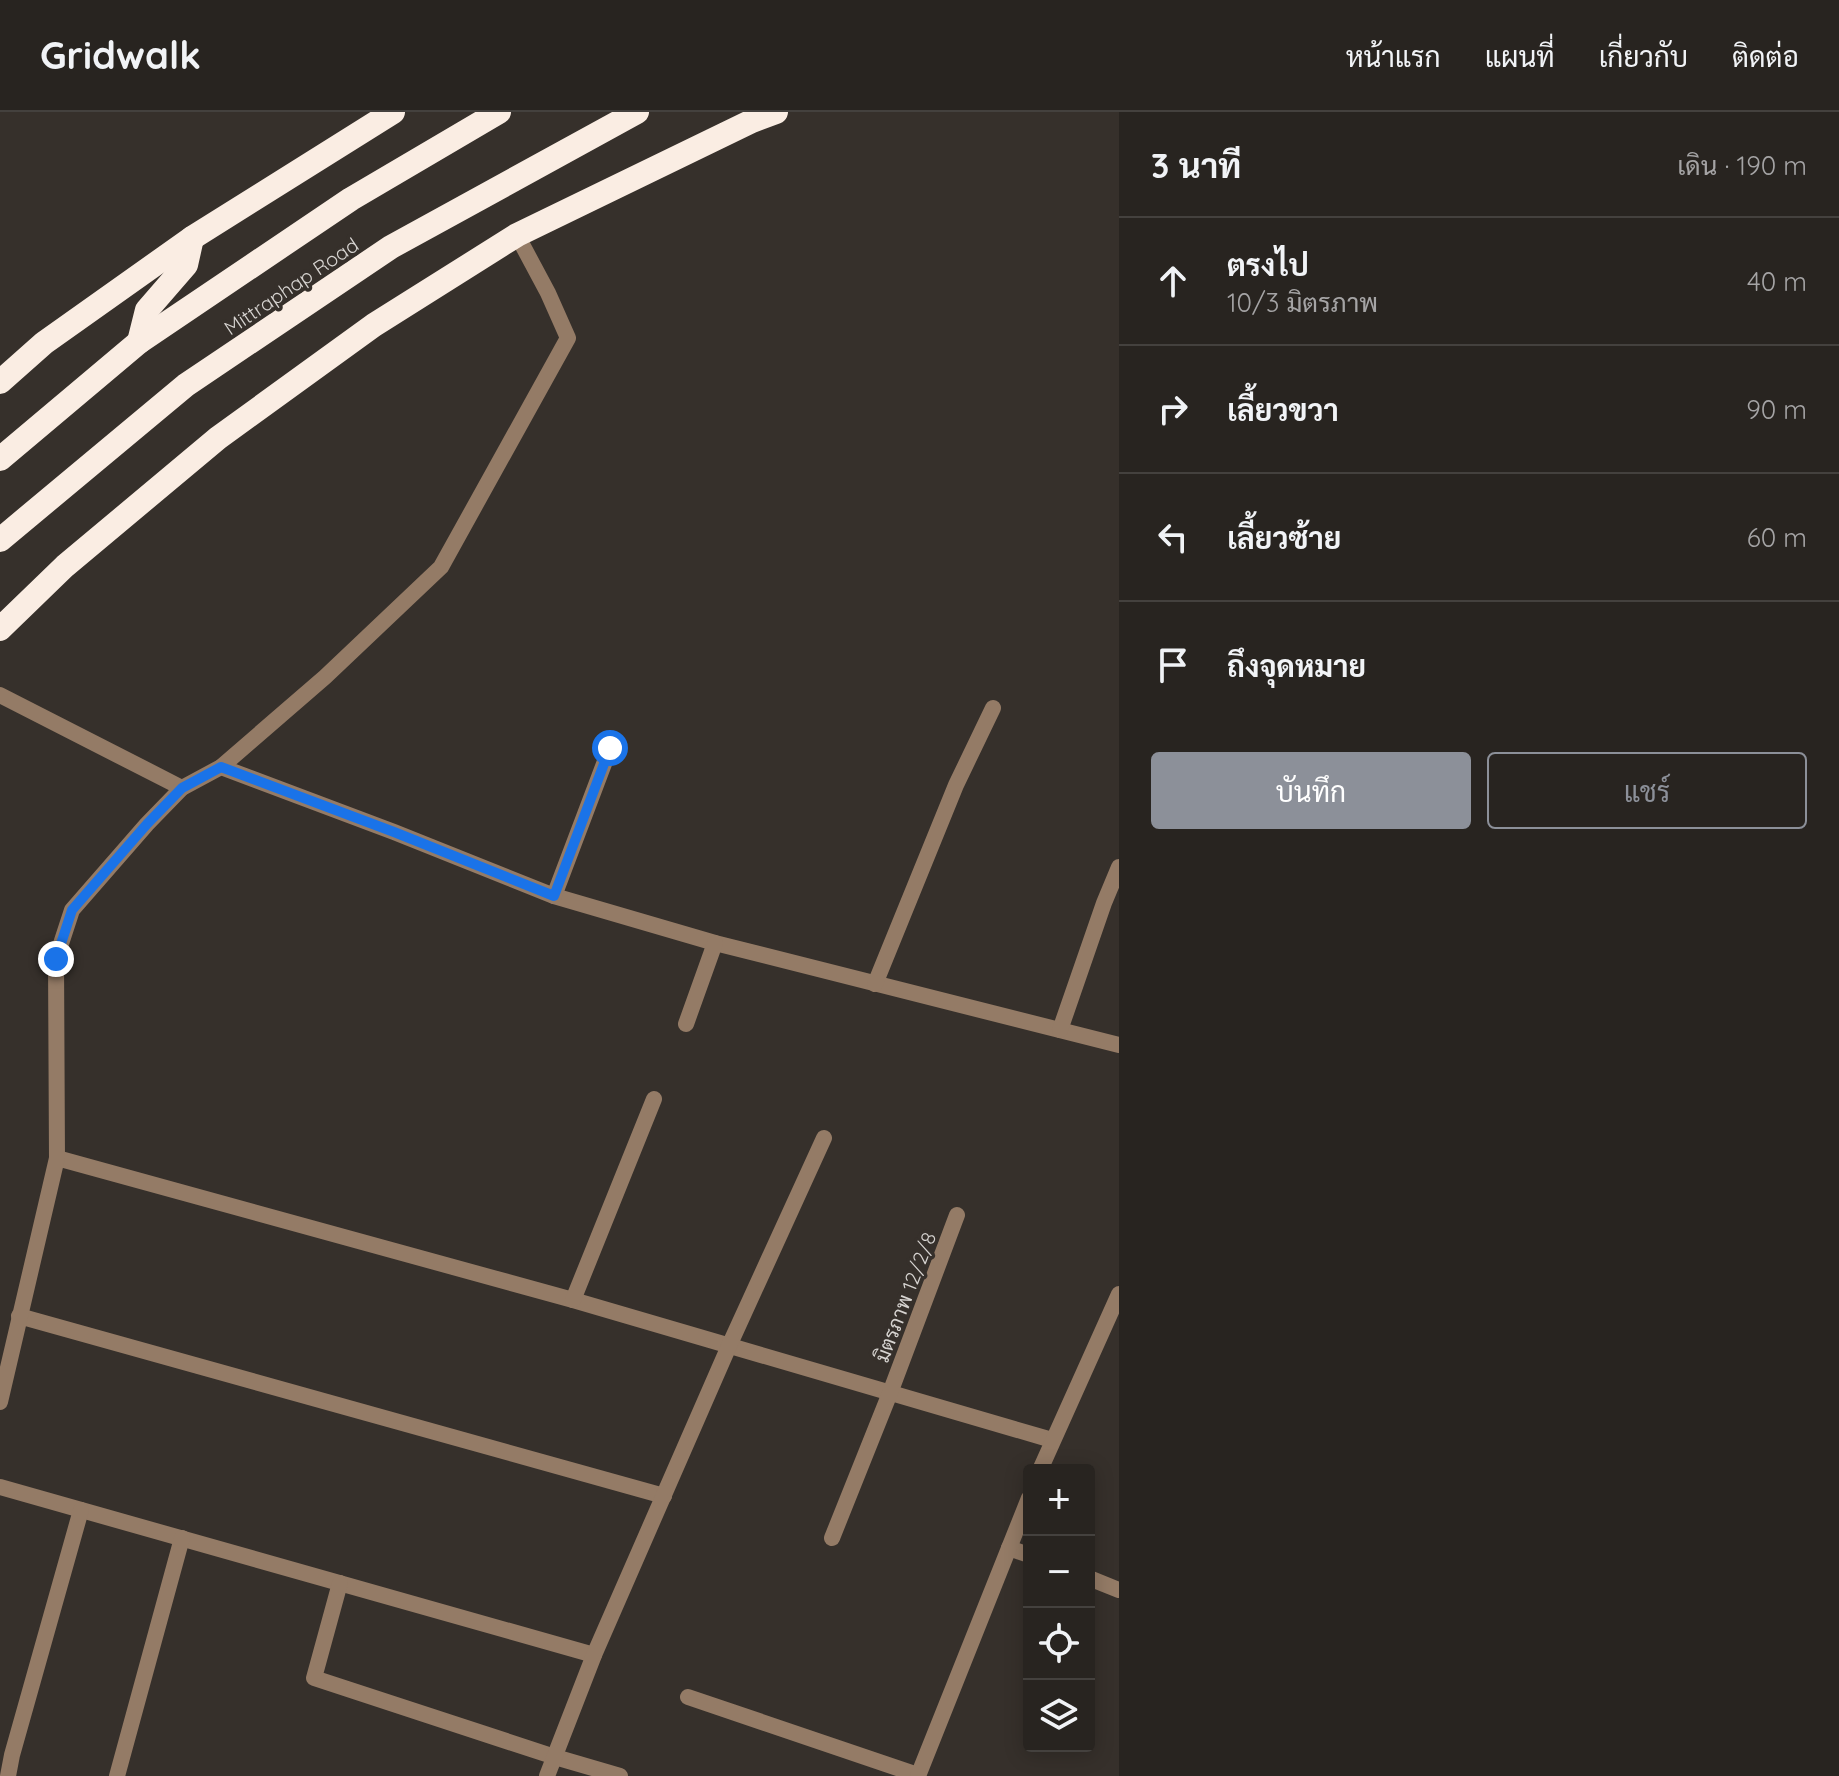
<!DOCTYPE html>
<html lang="th">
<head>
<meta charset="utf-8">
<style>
  :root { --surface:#282420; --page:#34302d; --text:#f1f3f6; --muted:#a5a4a5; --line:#44413e; --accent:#8c9099 }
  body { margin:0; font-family:Quicksand,Sarabun,sans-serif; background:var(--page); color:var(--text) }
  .controls { position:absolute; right:24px; bottom:24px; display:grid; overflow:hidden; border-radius:8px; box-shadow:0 4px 20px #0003 }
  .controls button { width:72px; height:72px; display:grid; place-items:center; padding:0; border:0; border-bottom:2px solid var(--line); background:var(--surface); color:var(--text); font:40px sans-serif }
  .stop { position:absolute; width:24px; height:24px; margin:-18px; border:6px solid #1a73e8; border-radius:50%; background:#fff }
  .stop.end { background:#1a73e8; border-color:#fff; box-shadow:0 2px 8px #0008 }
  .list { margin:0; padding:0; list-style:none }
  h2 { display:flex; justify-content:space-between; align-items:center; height:104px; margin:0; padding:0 32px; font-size:34px }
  h2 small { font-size:26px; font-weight:400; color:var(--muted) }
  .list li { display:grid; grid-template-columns:52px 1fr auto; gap:24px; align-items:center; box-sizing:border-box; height:128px; padding:0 32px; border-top:2px solid var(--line) }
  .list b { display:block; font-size:30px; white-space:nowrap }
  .list p { margin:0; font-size:26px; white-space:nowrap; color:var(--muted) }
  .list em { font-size:26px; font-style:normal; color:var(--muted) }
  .actions { display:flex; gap:16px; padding:24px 32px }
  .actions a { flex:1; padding:18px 0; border:2px solid var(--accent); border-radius:8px; text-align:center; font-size:28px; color:var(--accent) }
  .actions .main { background:var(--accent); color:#fff }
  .icon { flex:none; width:44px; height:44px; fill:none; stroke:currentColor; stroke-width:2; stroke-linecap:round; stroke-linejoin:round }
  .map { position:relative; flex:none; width:1119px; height:1664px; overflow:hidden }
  header { display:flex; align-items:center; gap:48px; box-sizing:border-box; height:112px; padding:0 40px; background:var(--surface); border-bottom:2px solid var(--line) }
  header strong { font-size:38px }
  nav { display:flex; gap:44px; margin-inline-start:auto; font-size:28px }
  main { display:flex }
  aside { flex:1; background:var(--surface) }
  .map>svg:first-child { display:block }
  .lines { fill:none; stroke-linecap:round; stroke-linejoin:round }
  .street { stroke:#947b66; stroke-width:16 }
  .highway { stroke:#faede3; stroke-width:24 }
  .route { stroke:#1a73e8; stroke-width:10 }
  .labels { text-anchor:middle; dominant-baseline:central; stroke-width:7; stroke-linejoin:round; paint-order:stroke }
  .street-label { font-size:20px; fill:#d7d4d1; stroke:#36302b }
</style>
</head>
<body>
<header>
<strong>Gridwalk</strong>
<nav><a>หน้าแรก</a><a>แผนที่</a><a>เกี่ยวกับ</a><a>ติดต่อ</a></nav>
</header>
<main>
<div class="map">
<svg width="1119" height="1664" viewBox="0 0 1119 1664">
  <rect width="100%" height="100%" fill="#36302b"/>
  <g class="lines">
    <!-- street -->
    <g class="street">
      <path d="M0 583 182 676"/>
      <path d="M221 655 394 720 554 784 715 831 1119 933"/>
      <path d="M554 784 610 636"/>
      <path d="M875 872 956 673 993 596"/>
      <path d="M686 912 715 831"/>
      <path d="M1060 918 1104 791 1119 755"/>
      <path d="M57 1046 573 1188 1052 1328"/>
      <path d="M573 1188 654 987"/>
      <path d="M19 1204 664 1384"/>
      <path d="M0 1290 57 1046 56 847 72 798 147 712 182 676 221 655 325 565 441 455 568 226 548 181 517 123"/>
      <path d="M1040 1358 1119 1182"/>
      <path d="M0 1375 594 1543"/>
      <path d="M832 1426 890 1281 957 1103"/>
      <path d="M1009 1436 1029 1443"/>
      <path d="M1089 1466 1119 1478"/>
      <path d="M340 1471 314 1566 555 1645 620 1664"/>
      <path d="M688 1585 918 1663"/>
      <path d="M8 1664 12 1643 81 1398"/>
      <path d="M117 1664 182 1426"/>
      <path d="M547 1664 594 1543 729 1234 824 1026"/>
      <path d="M918 1664 1029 1386"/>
    </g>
    <!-- highway -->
    <g class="highway">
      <path d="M139 230 147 198 186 153 192 126"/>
      <path d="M0 270 44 231 192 126 393 0"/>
      <path d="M0 347 139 230 351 87 499 0"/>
      <path d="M0 428 186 273 391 135 637 0"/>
      <path d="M0 517 65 454 218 326 374 213 517 123 752 9 776 0"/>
    </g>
  </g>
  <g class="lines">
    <!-- route -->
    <path class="route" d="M56 847 72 798 147 712 182 676 221 655 394 720 554 784 610 636"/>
  </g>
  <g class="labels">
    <!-- street labels -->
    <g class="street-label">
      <text transform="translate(291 174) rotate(-34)">Mittraphap Road</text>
      <text transform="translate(905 1185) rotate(-69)">มิตรภาพ 12/2/8</text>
    </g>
  </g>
</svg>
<div class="controls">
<button>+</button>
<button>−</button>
<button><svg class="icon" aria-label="locate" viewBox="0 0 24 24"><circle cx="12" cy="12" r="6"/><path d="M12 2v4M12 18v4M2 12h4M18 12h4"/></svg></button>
<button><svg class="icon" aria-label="layers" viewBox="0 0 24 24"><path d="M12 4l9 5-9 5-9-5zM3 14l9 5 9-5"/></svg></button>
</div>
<div class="stop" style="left:610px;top:636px"></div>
<div class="stop end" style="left:56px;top:847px"></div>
</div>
<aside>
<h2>3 นาที<small>เดิน · 190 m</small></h2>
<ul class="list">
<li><svg class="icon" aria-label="ahead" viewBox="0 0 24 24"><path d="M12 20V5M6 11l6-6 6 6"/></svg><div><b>ตรงไป</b><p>10/3 มิตรภาพ</p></div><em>40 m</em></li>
<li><svg class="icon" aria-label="right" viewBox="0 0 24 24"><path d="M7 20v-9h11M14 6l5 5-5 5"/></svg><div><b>เลี้ยวขวา</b></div><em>90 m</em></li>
<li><svg class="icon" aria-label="left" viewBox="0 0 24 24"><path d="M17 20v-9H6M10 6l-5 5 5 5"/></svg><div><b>เลี้ยวซ้าย</b></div><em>60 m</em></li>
<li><svg class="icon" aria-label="arrive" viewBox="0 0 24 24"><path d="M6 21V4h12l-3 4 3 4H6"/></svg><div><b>ถึงจุดหมาย</b></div></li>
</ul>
<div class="actions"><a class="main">บันทึก</a><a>แชร์</a></div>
</aside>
</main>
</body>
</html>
